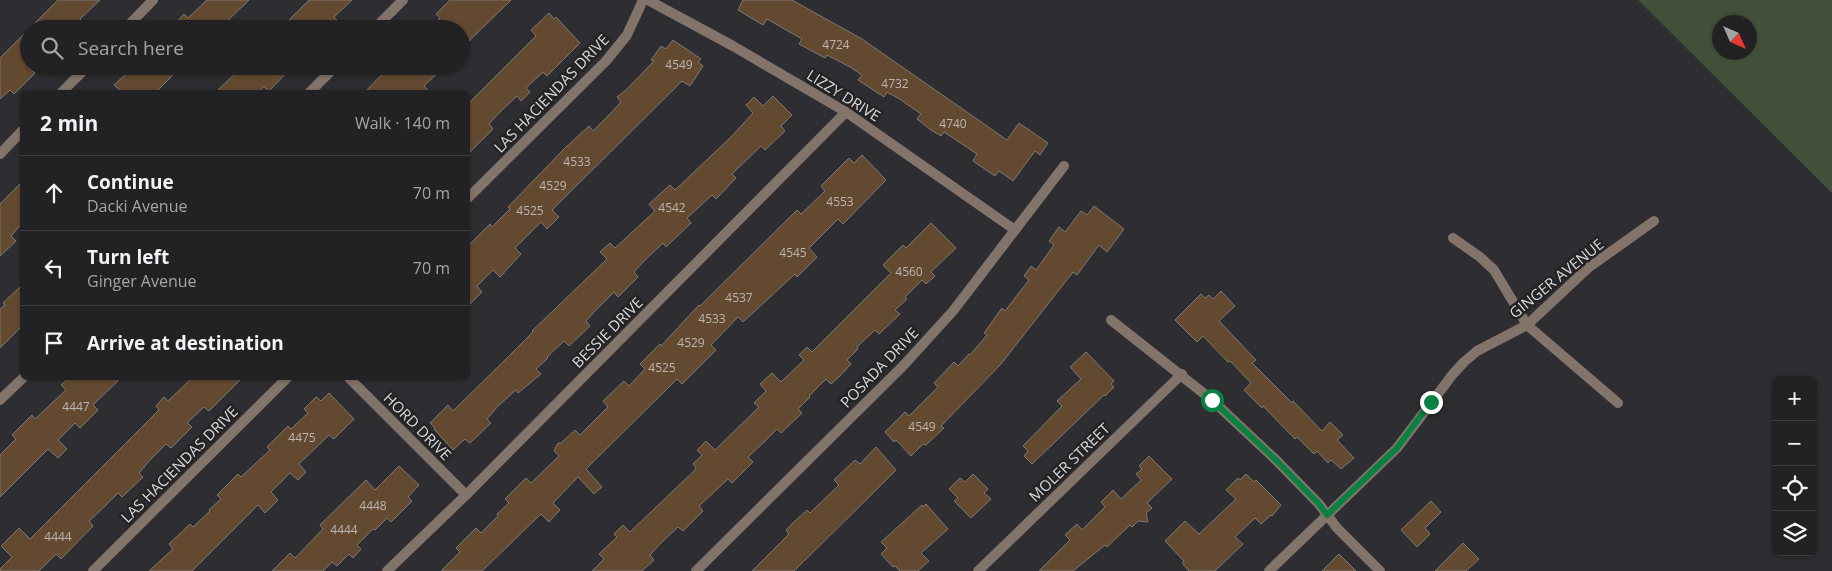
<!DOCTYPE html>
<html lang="en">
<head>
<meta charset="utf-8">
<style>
  :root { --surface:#222225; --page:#2e2f32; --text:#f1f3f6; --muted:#a2a4a7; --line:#3f3f42 }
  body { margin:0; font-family:"Open Sans",sans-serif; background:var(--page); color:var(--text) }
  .controls { position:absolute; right:15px; bottom:15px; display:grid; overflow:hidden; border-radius:8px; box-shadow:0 1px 4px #0004 }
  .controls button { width:45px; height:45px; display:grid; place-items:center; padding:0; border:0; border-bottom:1px solid var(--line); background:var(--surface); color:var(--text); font:25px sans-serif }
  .compass { position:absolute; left:1712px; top:15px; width:45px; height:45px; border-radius:50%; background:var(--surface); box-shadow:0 1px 4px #0004; rotate:135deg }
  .stop { position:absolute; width:15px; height:15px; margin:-11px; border:4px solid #0b8043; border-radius:50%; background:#fff }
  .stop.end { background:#0b8043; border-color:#fff; box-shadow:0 1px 5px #0008 }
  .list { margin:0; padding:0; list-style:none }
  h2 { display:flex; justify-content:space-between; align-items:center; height:65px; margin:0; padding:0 20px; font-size:21px }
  h2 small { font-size:16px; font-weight:400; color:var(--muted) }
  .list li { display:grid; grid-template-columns:32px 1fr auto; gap:15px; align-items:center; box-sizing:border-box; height:75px; padding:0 20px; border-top:1px solid var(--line) }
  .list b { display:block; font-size:19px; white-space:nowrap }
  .list p { margin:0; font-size:16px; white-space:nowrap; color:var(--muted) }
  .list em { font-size:16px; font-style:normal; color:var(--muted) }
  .icon { flex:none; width:28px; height:28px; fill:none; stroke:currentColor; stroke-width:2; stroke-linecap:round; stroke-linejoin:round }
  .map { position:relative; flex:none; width:1832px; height:571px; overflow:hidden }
  .search { position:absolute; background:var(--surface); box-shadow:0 1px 4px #0004; left:20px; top:20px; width:450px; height:55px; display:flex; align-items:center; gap:12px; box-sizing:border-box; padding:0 18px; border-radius:28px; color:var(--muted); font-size:19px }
  .panel { position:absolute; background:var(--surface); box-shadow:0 1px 4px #0004; left:20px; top:90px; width:450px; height:290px; border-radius:8px }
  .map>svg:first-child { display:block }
  .green { fill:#425039; fill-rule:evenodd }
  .building { fill:#644931; stroke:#7d7975 }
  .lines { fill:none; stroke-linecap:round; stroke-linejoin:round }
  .minor { stroke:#83746b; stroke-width:10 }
  .route { stroke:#0b8043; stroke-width:6 }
  .labels { text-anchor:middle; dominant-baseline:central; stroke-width:5; stroke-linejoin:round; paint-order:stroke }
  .number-label { font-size:12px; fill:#bcb5b1 }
  .street-label { font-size:15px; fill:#dad9dc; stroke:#242427 }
</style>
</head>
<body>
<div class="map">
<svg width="1832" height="571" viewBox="0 0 1832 571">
  <rect width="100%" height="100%" fill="#2e2d31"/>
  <!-- green -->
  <path class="green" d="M1638 0H1832V193ZM1750 22V52H1720V22Z"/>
  <!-- building -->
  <g class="building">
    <path d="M58 0H100L80 19 89 29H29Z"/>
    <path d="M207 0H249L219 29H170L184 14 188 18Z"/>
    <path d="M309 0H352L334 17 339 22 332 29H280Z"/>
    <path d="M450 0H511L468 42 461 36V29H430L440 18 436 14Z"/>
    <path d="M743 0H792L862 39 1007 140 1019 123 1048 143 1040 155 1035 151 1013 181 999 171 995 176 973 161 977 154 944 132 941 136 931 130 917 119 921 114 901 100 887 92 884 97 858 80 862 75 850 67 827 55 825 58 799 44 802 39 767 19 763 25 738 10Z"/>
    <path d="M549 13 554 19 556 17 580 43 547 76 543 72 526 88 530 92 521 101 517 96 500 112 489 124 493 129 468 154V104L536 36 531 30Z"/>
    <path d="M29 29V68L35 73 14 94 10 90 0 99V58Z"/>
    <path d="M673 40 701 59 698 62 703 66 690 86 682 81 552 210 559 217 547 229 541 222 515 248 521 254 500 277 493 270 477 286 482 292 468 306V246L490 224 492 227 510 209 508 207 565 148 589 126 593 131 610 114 621 102 617 97 626 90 654 61 651 60 661 46 666 49Z"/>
    <path d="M122 66H182L156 92H122L114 85 128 72Z"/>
    <path d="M243 66H293L269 91 264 87 258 92H216Z"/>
    <path d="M390 66H445L424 86 430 92H365Z"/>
    <path d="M773 96 792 115 781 126 785 131 765 150 761 146 732 174 736 178 716 199 712 195 687 218 691 223 666 247 663 243 645 260 634 272 638 277 618 297 614 292 597 309 586 321 590 326 569 346 564 341 547 357 548 358 536 369 541 374 518 393 516 390 498 406 487 419 491 423 470 443 465 439 453 450 434 429 435 428 430 423 448 405 453 411 508 357 533 332 532 331 607 259 600 252 610 243 615 248 655 211 649 204 670 185 675 190 730 138 753 113 746 105 754 97 763 106Z"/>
    <path d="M862 155 886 180 843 224 838 219 809 248 817 257 797 277 795 274 743 322 738 317 711 345 716 350 682 384 677 379 586 469 602 487 594 494 578 477 553 503 560 510 549 522 541 514 482 571H441L460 552 456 548 476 528 481 533 498 516 497 514 509 503 505 499 526 478 531 483 559 456 554 451 558 443H561L575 430 580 435 608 407 603 401 624 381 629 386 645 369 640 364 660 344 661 346 699 305 700 306 797 210 801 214 825 191 821 186 849 158 854 163Z"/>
    <path d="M22 182V223L11 236 16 241 0 256V204Z"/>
    <path d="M1094 206 1124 229 1107 252 1099 245 1077 275 1073 272 1001 364 941 426 944 428 926 445 924 444 922 445 911 456 896 440 894 442 885 432 905 412 909 416 938 387 934 383 954 362 958 366 969 354 970 355 987 335 984 333 1002 308 1005 311 1029 280 1024 276 1031 266 1036 270 1054 245 1049 241 1059 227 1065 232 1081 211 1087 215Z"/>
    <path d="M931 223 956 248 931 272 935 276 926 284 922 280 905 297 907 299 895 310 900 314 879 334 875 330 857 347 858 349 847 360 851 364 839 377 831 384 826 379 809 396 810 397 798 409 802 413 781 433 777 429 765 441 748 457 753 462 732 483 728 479 699 506 703 511 683 531 678 527 662 542 650 555 654 560 642 571H592L604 559 599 554 617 537 614 534 623 525 630 532 695 470 696 468 693 464 702 455 697 450 706 441 715 450 759 407 754 403 766 391 760 384 772 373 781 382 804 360 799 355 807 347 812 352 891 273 883 265 903 245 906 248Z"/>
    <path d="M22 285V326L0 348V309L5 305 3 303Z"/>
    <path d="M1221 291 1235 306 1219 321 1256 360 1252 363 1292 403 1293 401 1322 431 1330 422 1343 435 1337 440 1354 458 1341 469 1331 460 1328 463 1317 451 1314 454 1297 437 1295 439 1263 406 1262 408 1244 390 1251 383 1230 361 1228 362 1203 336 1197 342 1175 320 1201 294 1205 298 1209 295 1213 299Z"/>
    <path d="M1086 352 1114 381 1111 384 1114 387 1105 396 1104 395 1032 464 1024 456 1028 451 1023 446 1062 406 1057 401 1081 379 1070 367Z"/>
    <path d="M69 378H121L93 405 98 410 80 428 75 423 58 440 67 449 58 458 48 449 0 497V455L16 439 12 435 32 415 35 419 66 390 61 385Z"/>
    <path d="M192 378H242L209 411 204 407 187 423 192 427 171 448 166 444 150 460 139 473 143 477 122 497 118 493 101 510 89 521 93 526 61 559 56 554 39 571H0V569L12 557 1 546 19 528 30 539 159 410 156 406 164 397 168 401Z"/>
    <path d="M329 393 354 419 334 439 329 435 299 464 306 472 298 480 290 473 271 492 278 500 265 513 258 505 192 571H149L173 549 169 544 190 524 193 527 210 511 209 510 221 499 217 495 238 474 241 477 270 450 267 447 288 426 291 429 308 413 304 409 316 397 321 401Z"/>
    <path d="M876 447 896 470 873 493 794 571H752L789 534 786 530 794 522 807 510 810 513 839 485 834 480 855 460 860 464Z"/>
    <path d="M1149 456 1172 479 1147 503 1152 508 1146 513 1148 522 1138 521 1132 527 1130 525 1107 547 1105 545 1073 571H1039L1070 540 1065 535 1077 524 1082 530 1105 507 1101 502 1113 490 1121 499 1141 480 1136 474 1142 469 1139 466Z"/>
    <path d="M399 466 419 485 408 497 412 501 391 522 387 518 375 530 373 529 357 545 361 549 353 558 349 554 337 566 332 562 323 571H272L290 553 295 558 323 529 320 525 366 480 375 490Z"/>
    <path d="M973 474 988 489 984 493 991 499 971 518 954 501 958 498 949 489 960 478 965 482Z"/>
    <path d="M1246 474 1254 482 1256 480 1281 505 1272 516 1271 515 1261 524 1255 518 1235 537 1243 544 1215 571H1189L1182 563 1184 561 1165 541 1185 521 1199 534 1236 499 1226 490 1238 478 1240 480Z"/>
    <path d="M1431 501 1441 512 1425 528 1430 534 1417 547 1401 530Z"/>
    <path d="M926 504 948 529 921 553 929 561 918 571H900L895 566 893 567 881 554 887 548 881 542 922 505 923 507Z"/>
    <path d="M1463 543 1479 559 1466 571H1435Z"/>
    <path d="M1339 554 1356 571H1322Z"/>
  </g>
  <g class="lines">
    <!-- minor -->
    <g class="minor">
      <path d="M648 0 733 46 846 112 1015 230"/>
      <path d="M125 29 153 0"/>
      <path d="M374 29 403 0"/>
      <path d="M62 92 88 66"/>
      <path d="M310 92 336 66"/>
      <path d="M0 154 22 131"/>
      <path d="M468 198 606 61 627 35 643 0"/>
      <path d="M1453 238 1480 257 1494 270 1527 325 1618 403"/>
      <path d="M1111 320 1212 400 1276 460 1319 504 1337 528 1380 571"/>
      <path d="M349 378 466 495"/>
      <path d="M0 400 23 378"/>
      <path d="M93 571 287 378"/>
      <path d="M387 571 466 495 846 112"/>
      <path d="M696 571 903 366 953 311 1064 166"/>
      <path d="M978 571 1182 374"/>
      <path d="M1269 571 1397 448 1453 374 1464 362 1477 351 1527 325 1588 268 1654 221"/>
    </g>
  </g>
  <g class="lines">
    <!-- route -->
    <path class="route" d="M1212 400 1276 460 1319 504 1327 515 1397 448 1431 402"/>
  </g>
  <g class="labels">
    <!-- number labels -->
    <g class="number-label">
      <text x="836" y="44">4724</text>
      <text x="679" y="64">4549</text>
      <text x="895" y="83">4732</text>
      <text x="953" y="123">4740</text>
      <text x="577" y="161">4533</text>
      <text x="553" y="185">4529</text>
      <text x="840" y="201">4553</text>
      <text x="672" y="207">4542</text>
      <text x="530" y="210">4525</text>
      <text x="793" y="252">4545</text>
      <text x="909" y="271">4560</text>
      <text x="739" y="297">4537</text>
      <text x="712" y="318">4533</text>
      <text x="691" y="342">4529</text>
      <text x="662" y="367">4525</text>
      <text x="76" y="406">4447</text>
      <text x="922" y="426">4549</text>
      <text x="302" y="437">4475</text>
      <text x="373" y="505">4448</text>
      <text x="344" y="529">4444</text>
      <text x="58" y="536">4444</text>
    </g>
    <!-- street labels -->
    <g class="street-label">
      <text transform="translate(551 93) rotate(-46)">LAS HACIENDAS DRIVE</text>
      <text transform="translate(844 95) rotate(32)">LIZZY DRIVE</text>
      <text transform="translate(1556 278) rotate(-39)">GINGER AVENUE</text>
      <text transform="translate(607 332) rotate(-45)">BESSIE DRIVE</text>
      <text transform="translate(879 367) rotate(-46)">POSADA DRIVE</text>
      <text transform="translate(418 426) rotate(45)">HORD DRIVE</text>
      <text transform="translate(1069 462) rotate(-44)">MOLER STREET</text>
      <text transform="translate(179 464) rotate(-45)">LAS HACIENDAS DRIVE</text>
    </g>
  </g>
</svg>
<div class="controls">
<button>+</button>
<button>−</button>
<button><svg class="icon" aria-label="locate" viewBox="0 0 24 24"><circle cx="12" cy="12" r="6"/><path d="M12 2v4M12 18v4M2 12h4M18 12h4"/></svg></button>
<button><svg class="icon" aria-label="layers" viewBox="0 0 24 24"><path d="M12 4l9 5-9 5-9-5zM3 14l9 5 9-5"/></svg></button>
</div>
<svg class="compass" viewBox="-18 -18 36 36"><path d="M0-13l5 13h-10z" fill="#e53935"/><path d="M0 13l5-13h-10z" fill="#a2a4a7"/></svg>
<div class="stop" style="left:1212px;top:400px"></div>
<div class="stop end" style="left:1431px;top:402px"></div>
<div class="search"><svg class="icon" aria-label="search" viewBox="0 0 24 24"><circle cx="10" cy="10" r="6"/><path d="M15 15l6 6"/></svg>Search here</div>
<section class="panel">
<h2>2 min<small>Walk · 140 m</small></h2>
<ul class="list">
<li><svg class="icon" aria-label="ahead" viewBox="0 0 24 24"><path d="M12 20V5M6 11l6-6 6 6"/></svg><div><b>Continue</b><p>Dacki Avenue</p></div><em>70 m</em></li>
<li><svg class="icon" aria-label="left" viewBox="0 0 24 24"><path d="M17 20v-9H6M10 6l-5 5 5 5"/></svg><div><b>Turn left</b><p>Ginger Avenue</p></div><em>70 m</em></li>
<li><svg class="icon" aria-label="arrive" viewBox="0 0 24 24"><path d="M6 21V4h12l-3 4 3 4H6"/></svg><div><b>Arrive at destination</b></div></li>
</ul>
</section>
</div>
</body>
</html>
